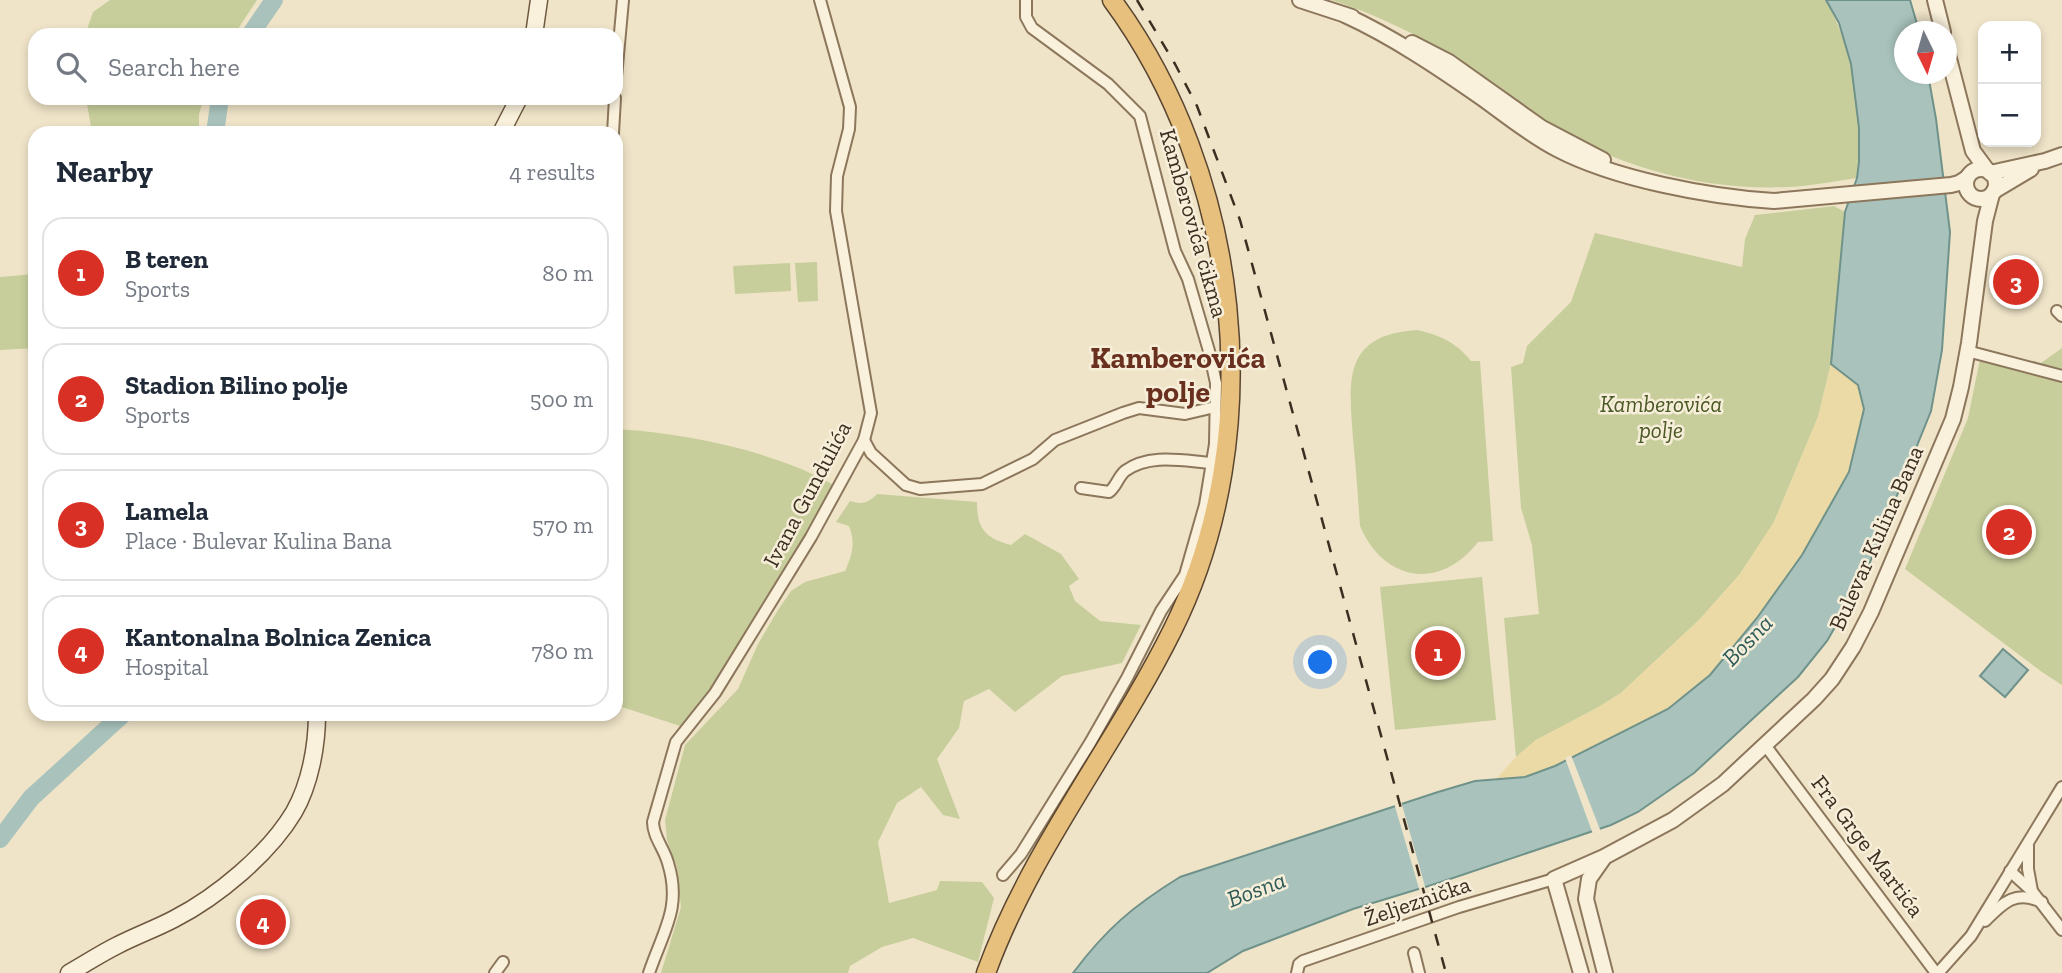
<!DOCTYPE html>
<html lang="en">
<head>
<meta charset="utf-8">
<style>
  :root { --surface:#fff; --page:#f6f6f7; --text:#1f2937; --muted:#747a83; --line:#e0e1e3; --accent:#d93025 }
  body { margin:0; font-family:"Zilla Slab",serif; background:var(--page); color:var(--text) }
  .controls { position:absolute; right:21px; top:21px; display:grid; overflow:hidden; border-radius:14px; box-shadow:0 4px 10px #0003 }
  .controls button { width:63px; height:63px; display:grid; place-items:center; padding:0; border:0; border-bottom:2px solid var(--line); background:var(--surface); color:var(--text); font:35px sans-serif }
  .compass { position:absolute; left:1894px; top:21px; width:63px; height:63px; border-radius:50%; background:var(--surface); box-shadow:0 4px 10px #0003; rotate:175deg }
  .you { position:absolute; left:1321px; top:663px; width:24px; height:24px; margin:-18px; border:5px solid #fff; border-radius:50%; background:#1a73e8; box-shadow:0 0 0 10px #1a73e833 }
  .badge { display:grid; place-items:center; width:46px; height:46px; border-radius:50%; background:var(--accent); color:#fff; font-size:23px; font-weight:700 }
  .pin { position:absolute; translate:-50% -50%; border:4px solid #fff; box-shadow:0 2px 7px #0006 }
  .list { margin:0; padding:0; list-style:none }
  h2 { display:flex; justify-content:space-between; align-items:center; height:91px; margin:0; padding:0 28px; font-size:30px }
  h2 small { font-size:23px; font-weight:400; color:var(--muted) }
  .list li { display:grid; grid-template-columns:46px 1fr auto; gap:21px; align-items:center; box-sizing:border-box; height:112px; margin:0 14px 14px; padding:0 14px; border:2px solid var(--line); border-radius:21px }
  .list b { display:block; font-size:26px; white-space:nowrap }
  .list p { margin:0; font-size:23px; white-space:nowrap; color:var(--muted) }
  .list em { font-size:23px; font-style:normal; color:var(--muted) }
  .icon { flex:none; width:38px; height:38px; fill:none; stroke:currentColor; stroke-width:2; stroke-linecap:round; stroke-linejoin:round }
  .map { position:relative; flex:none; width:2062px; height:973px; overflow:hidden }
  .search { position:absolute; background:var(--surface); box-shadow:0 4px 10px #0003; left:28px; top:28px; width:595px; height:77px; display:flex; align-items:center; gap:18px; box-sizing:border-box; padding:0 24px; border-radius:21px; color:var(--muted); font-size:26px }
  .panel { position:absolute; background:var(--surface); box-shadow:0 4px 10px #0003; left:28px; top:126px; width:595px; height:595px; border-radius:21px }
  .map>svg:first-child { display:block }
  .green { fill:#c7ce9b }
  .sand { fill:#ebdaa5 }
  .water { fill:#a9c3bc; stroke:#6f928a; stroke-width:2 }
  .pier { fill:#efe4c8 }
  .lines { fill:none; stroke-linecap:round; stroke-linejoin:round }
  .river { stroke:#a9c3bc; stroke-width:18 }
  .minor-casing { stroke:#8c775c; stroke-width:14 }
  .tertiary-casing { stroke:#8c775c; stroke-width:18 }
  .secondary-casing { stroke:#6e583f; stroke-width:19 }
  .trunk-casing { stroke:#5a4530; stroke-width:21 }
  .minor { stroke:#faf1dc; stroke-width:10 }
  .tertiary { stroke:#faf1dc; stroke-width:14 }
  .secondary { stroke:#faf1dc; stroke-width:16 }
  .trunk { stroke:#e8c07d; stroke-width:18 }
  .rail { stroke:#3c2e20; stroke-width:2.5; stroke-dasharray:12 12; stroke-linecap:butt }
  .labels { text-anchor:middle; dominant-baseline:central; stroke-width:5; stroke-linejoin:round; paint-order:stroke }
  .street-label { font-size:23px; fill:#3c2e20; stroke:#f6eed8 }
  .park-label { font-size:23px; font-style:italic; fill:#4b5926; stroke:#f6eed8 }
  .water-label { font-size:24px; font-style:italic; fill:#2f5c5a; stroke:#f6eed8 }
  .district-label { font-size:30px; font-weight:bold; fill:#6a301f; stroke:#f6eed8 }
</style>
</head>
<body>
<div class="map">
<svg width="2062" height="973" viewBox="0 0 2062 973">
  <rect width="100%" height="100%" fill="#efe4c8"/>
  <!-- green -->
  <g class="green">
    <path d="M110 0H257L234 35H85L93 12Z"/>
    <path d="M1331 0H1826C1855 53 1864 118 1857 178 1835 181 1812 186 1789 187 1704 191 1619 168 1547 123 1515 103 1487 78 1456 59 1417 34 1375 14 1331 0Z"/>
    <path d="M86 98H204L199 114V133H92Z"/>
    <path d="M1834 206 1845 212 1831 364 1818 417 1774 522 1740 574 1700 619 1621 693 1597 708 1536 740 1516 757 1504 618 1539 614 1532 545 1521 508 1511 367 1523 363 1527 346 1571 302 1595 233 1742 267 1745 239 1755 215Z"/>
    <path d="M817 262 818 301 798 302 795 263Z"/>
    <path d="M790 263 791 291 735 294 733 266Z"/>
    <path d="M35 274V348L0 350V277Z"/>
    <path d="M1417 330C1439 335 1456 342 1471 361H1480L1493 541 1478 542C1440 591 1384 582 1360 526 1358 497 1356 468 1353 439 1349 381 1342 335 1417 330Z"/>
    <path d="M2062 348V685L2042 672 1905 569 1968 418 1980 359 2030 371Z"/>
    <path d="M616 429C684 433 775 451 834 485L714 691 680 726 616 705Z"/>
    <path d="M877 494 977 502C977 529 985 538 1011 545L1025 534 1061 554 1079 579 1069 586 1075 601 1100 621 1141 625 1122 663 1062 676 1015 712 989 689 964 701 959 728 937 759 960 819 943 815 921 787 897 803 878 842 889 903 937 890 940 881 982 882 994 898 978 962 913 938 882 947 850 966 848 973H661L681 907 677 868 667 840 665 820 685 745 738 689 758 644 778 610 791 591 805 582 845 571C852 555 856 543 849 526L836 522 850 501C862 505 868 503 877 494Z"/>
    <path d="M1482 577 1496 720 1395 730 1380 587Z"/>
  </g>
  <!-- sand -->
  <path class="sand" d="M1831 364 1858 385 1864 409 1849 472 1802 555 1757 618 1710 675 1668 709 1607 741 1540 773 1525 777 1496 779 1516 757 1536 740 1597 708 1621 693 1700 619 1740 574 1774 522 1818 417Z"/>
  <!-- water -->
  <g class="water">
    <path d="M1826 0H1910L1919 31 1904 32V74H1928L1936 119 1950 232 1942 350 1931 411 1864 577 1827 641 1798 677 1694 773 1638 812 1611 825 1435 884 1353 909 1243 951 1207 973H1073C1106 929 1133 906 1180 877L1438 792 1475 781 1525 777 1555 766 1668 709 1710 675 1757 618 1802 555 1849 472 1864 409 1858 385 1831 364 1845 212 1857 178 1859 162V128L1851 64 1839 23Z"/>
    <path d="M2003 649 2028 670 2005 697 1980 676Z"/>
  </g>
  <!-- pier -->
  <g class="pier">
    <path d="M1571 755 1601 832 1593 834 1565 758Z"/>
    <path d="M1401 801 1426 890 1420 892 1394 803Z"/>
  </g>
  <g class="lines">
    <!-- river -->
    <g class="river">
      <path d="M250 35 274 0"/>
      <path d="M215 133 220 98"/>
      <path d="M0 839 31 798 123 714"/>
    </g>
    <defs>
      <g id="minor">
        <path d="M616 77 623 0"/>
        <path d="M613 133 615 98"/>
        <path d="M2057 311 2062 316"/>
        <path d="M1967 351 2062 376"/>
        <path d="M864 440 871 453 906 485 920 489 982 484 1033 459 1055 440 1123 413 1139 408 1185 414 1215 407"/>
        <path d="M1081 488 1109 492C1116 487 1118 477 1125 471 1150 453 1183 461 1212 463"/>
        <path d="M1765 745 1936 973"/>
        <path d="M2028 846V869L2032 891"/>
        <path d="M2010 871 2032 891 2062 930"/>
        <path d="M1003 875 1021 854 1090 743 1127 678 1161 611 1185 575 1205 505 1215 444 1216 383 1209 351 1188 279 1175 251 1140 116 1108 84 1032 28 1026 17V0"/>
        <path d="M1985 921C2004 902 2015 890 2042 902"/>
        <path d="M1414 953 1419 973"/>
        <path d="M495 973 503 962"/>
        <path d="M649 973C663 931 682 908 668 863 664 848 653 837 653 822L676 742 715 693 811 537 864 440 871 413 836 211 837 176 849 129 850 107 820 0"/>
        <path d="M1297 973 1299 964 1303 961 1459 907 1554 879"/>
        <path d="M1938 973 1971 936 2062 787"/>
      </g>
      <g id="tertiary">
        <path d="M1300 0 1352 17"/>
        <path d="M1935 0 1943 32"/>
        <path d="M1345 15C1393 37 1439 68 1482 98 1507 116 1530 135 1557 149 1614 179 1709 197 1774 201L1951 185 1959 183 1967 178"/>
        <path d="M1412 43 1449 62 1542 128 1603 160"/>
        <path d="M1946 47 1973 151 1987 170"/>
        <circle cx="1981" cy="184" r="15"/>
        <path d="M1990 173 2045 161 2062 155"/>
        <path d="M1994 191 2031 169"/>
        <path d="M1603 859 1589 879 1586 899 1605 973"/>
        <path d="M1581 973 1554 879 1604 857 1673 820 1723 784 1814 699 1832 679 1853 647 1871 612 1953 419 1961 387 1969 343 1985 221 1992 194"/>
      </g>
      <g id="secondary">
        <path d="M534 35 539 0"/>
        <path d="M501 133 519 98"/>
        <path d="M69 973C85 964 100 954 116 946 135 936 155 929 174 919 217 897 269 854 294 812 310 784 317 746 317 714"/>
      </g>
      <path id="trunk" d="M986 973C1031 849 1115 746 1173 629 1270 433 1241 175 1112 0"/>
    </defs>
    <!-- minor casing -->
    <use href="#minor" class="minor-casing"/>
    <!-- tertiary casing -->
    <use href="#tertiary" class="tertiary-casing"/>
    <!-- secondary casing -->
    <use href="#secondary" class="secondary-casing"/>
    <!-- trunk casing -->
    <use href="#trunk" class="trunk-casing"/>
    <!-- minor -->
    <use href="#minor" class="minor"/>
    <!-- tertiary -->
    <use href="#tertiary" class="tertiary"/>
    <!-- secondary -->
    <use href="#secondary" class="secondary"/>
    <!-- trunk -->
    <use href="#trunk" class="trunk"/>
    <!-- rail -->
    <path class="rail" d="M1137 0 1175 64 1197 106 1240 220 1446 973"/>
  </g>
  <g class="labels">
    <!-- street labels -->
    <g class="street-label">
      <text transform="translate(1194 223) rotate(74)">Kamberovića čikma</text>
      <text transform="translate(807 494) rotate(-62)">Ivana Gundulića</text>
      <text transform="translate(1876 538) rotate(-66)">Bulevar Kulina Bana</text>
      <text transform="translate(1868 846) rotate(53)">Fra Grge Martića</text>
      <text transform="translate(1417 901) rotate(-19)">Željeznička</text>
    </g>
    <!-- park labels -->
    <g class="park-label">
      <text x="1661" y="404">Kamberovića<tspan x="1661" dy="26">polje</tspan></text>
    </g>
    <!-- water labels -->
    <g class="water-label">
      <text transform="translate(1747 640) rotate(-46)">Bosna</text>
      <text transform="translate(1256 889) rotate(-21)">Bosna</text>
    </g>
    <!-- district labels -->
    <g class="district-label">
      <text x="1178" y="358">Kamberovića<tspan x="1178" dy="34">polje</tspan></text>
    </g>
  </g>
</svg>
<div class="controls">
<button>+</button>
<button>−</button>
</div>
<svg class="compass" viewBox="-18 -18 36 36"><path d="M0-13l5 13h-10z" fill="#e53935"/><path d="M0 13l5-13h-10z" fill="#747a83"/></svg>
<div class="you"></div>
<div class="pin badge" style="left:1438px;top:653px">1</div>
<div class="pin badge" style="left:2009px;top:532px">2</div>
<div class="pin badge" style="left:2016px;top:282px">3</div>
<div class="pin badge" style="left:263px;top:922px">4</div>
<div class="search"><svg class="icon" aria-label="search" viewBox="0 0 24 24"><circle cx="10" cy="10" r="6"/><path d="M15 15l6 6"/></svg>Search here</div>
<section class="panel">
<h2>Nearby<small>4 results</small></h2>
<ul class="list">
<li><span class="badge">1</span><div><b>B teren</b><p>Sports</p></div><em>80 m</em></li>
<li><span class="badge">2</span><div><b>Stadion Bilino polje</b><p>Sports</p></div><em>500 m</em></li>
<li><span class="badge">3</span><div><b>Lamela</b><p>Place · Bulevar Kulina Bana</p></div><em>570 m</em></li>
<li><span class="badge">4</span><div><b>Kantonalna Bolnica Zenica</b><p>Hospital</p></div><em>780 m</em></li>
</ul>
</section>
</div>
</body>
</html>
